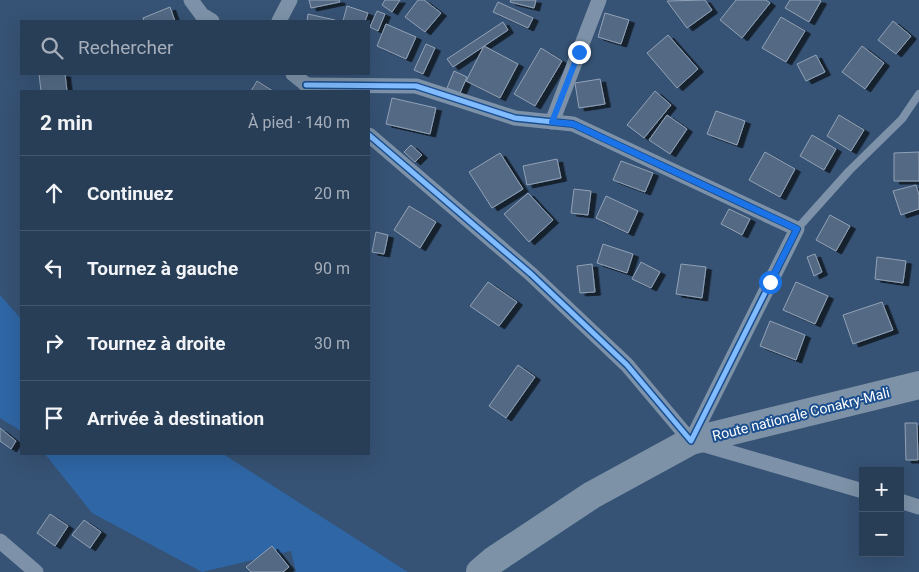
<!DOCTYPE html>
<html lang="fr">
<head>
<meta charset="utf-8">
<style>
  :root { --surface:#283e57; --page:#30455d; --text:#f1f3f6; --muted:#a5aeba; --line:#44576d }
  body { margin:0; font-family:Roboto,sans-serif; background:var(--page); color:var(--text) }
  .controls { position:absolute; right:15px; bottom:15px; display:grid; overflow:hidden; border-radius:0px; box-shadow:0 5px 20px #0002 }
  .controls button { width:45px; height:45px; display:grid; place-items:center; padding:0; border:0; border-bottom:1px solid var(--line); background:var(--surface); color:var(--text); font:25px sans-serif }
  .stop { position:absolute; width:15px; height:15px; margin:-11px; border:4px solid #1a73e8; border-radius:50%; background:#fff }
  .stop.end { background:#1a73e8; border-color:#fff; box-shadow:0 1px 5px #0008 }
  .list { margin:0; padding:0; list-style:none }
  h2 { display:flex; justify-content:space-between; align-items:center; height:65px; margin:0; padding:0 20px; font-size:21px }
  h2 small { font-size:16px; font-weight:400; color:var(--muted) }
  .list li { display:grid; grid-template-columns:32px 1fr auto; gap:15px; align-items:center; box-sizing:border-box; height:75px; padding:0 20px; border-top:1px solid var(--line) }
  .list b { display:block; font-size:19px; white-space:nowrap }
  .list em { font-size:16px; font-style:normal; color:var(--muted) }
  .icon { flex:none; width:28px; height:28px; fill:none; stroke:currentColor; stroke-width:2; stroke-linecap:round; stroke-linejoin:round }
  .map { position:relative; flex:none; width:919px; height:572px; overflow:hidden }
  .search { position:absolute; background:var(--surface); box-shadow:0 5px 20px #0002; left:20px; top:20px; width:350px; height:55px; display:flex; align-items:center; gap:12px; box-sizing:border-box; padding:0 18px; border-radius:0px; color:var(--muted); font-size:19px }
  .panel { position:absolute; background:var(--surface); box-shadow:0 5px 20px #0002; left:20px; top:90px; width:350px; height:365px; border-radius:0px }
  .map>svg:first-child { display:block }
  .green { fill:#2f66a5 }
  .building { fill:#526984; stroke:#92a2b6; filter:url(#shadow) }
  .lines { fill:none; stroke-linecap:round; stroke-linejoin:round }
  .lane { stroke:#7d92a8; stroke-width:8 }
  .street { stroke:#7d92a8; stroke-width:15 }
  .highway { stroke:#7e92a7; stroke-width:28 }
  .cycleway-casing { stroke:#1b4f8f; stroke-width:8 }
  .cycleway { stroke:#80bcff; stroke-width:5 }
  .route { stroke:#1a73e8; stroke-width:6 }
  .labels { text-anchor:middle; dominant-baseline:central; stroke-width:4; stroke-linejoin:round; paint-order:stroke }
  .street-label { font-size:14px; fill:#fff; stroke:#1b4f8f }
</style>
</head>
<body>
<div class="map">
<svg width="919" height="572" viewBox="0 0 919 572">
  <defs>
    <filter id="shadow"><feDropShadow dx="5.5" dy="3" stdDeviation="0" flood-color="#0009"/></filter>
  </defs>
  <rect width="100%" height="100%" fill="#365274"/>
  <!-- green -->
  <g class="green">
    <path d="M0 295 21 319V431L0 418Z"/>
    <path d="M45 454H223L408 572H296L291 551 202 572 92 513Z"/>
  </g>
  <!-- building -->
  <g class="building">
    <path d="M309 0H339L340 2 311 8Z"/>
    <path d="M385 0H400L392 12 382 5Z"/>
    <path d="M418 0H424L441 13 425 32 405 17Z"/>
    <path d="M511 0H536L534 8 510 2Z"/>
    <path d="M705 0 712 10 687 28 667 1Z"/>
    <path d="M736 0H766L770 3 742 38 720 20Z"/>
    <path d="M790 0H819L821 1 809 22 785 8Z"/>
    <path d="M498 2 533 18 528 28 493 12Z"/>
    <path d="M347 6 368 13 365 21H343Z"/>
    <path d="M170 7 175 21H144L143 18Z"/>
    <path d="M377 11 385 14 378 31 370 27Z"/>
    <path d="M605 13 629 20 621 44 598 37Z"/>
    <path d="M308 14 335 20 334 21H307Z"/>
    <path d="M781 17 805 31 786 62 762 48Z"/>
    <path d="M893 21 911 36 896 54 878 40Z"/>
    <path d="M503 22 508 30 453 67 447 59Z"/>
    <path d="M386 24 416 37 406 59 377 46Z"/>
    <path d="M668 35 698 69 677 88 647 53Z"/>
    <path d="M426 44 435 48 423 74 414 70Z"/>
    <path d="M484 46 518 64 500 98 466 81Z"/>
    <path d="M862 46 884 63 865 89 842 72Z"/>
    <path d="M541 48 562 61 535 106 514 94Z"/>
    <path d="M816 55 825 72 806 81 797 64Z"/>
    <path d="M454 71 467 77 460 93 447 88Z"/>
    <path d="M39 74H65L67 91H41Z"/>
    <path d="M600 79 605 104 579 108 575 83Z"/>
    <path d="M257 81 273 91H251Z"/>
    <path d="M655 91 671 105 644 138 627 125Z"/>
    <path d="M392 98 436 108 430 134 386 124Z"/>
    <path d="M716 111 745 121 737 145 707 134Z"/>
    <path d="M667 115 687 129 670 154 649 140Z"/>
    <path d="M839 115 864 130 851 151 827 136Z"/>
    <path d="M812 135 836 149 824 170 800 156Z"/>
    <path d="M411 145 422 155 415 162 404 152Z"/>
    <path d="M765 152 795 169 780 197 749 180Z"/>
    <path d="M919 152V181H894V153Z"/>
    <path d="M500 153 523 189 492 208 469 172Z"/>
    <path d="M557 159 561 178 527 185 523 166Z"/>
    <path d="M621 161 653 173 645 192 613 180Z"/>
    <path d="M916 185 919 195V209L901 215 893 191Z"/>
    <path d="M574 189 591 191 588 215 571 213Z"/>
    <path d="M528 193 553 220 529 242 504 214Z"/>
    <path d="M606 196 638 211 628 233 596 218Z"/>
    <path d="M409 206 436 222 420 248 394 230Z"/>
    <path d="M729 209 750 219 742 235 721 224Z"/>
    <path d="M830 215 850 226 836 251 816 240Z"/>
    <path d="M376 232 388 235 384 254 372 252Z"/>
    <path d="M603 244 633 254 627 273 597 263Z"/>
    <path d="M815 254 822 272 814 276 807 257Z"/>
    <path d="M877 257 906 261 903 283 875 279Z"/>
    <path d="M641 262 660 272 651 288 632 279Z"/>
    <path d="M592 264 595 292 580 293 577 266Z"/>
    <path d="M681 264 706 267 702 298 676 294Z"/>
    <path d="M488 282 517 302 499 326 470 306Z"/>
    <path d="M796 282 828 296 815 324 783 310Z"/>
    <path d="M882 302 893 330 853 344 843 315Z"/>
    <path d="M770 321 805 335 796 360 760 346Z"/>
    <path d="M518 365 535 377 506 418 489 406Z"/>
    <path d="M905 423H917L918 460H906Z"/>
    <path d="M0 428 16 441 11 449 0 441Z"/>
    <path d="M50 514 68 526 55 546 37 533Z"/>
    <path d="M84 520 101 532 90 548 72 535Z"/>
    <path d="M272 546 289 567 283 572H251L246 567Z"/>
  </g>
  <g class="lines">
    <!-- lane -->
    <path class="lane" d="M797 229 849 171 902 119 919 94"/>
    <!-- street -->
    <g class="street">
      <path d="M191 0 202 15 212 21"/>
      <path d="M279 21 290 0"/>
      <path d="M293 74 313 90"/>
      <path d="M306 85 416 86 515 118 573 124 797 229 691 441 627 365 531 274 369 135"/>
      <path d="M552 122 599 0"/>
      <path d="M698 443 863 491"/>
      <path d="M900 501 919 507"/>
      <path d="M0 541 36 572"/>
    </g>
    <!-- highway -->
    <path class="highway" d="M480 572 494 560 592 495 691 441 919 385"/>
    <defs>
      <path id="cycleway" d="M306 85 416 86 515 118 573 124 797 229 691 441 627 365 531 274 369 135"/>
    </defs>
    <!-- cycleway casing -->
    <use href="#cycleway" class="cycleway-casing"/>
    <!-- cycleway -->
    <use href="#cycleway" class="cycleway"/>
  </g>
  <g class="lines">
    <!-- route -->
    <path class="route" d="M579 52 552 122 573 124 797 229 770 282"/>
  </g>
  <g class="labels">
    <!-- street labels -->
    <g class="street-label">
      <text transform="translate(801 414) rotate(-14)">Route nationale Conakry-Mali</text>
    </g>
  </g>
</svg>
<div class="controls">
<button>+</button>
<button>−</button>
</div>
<div class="stop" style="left:770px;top:282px"></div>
<div class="stop end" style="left:579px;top:52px"></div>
<div class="search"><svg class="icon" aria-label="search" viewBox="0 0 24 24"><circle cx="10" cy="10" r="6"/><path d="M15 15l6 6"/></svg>Rechercher</div>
<section class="panel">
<h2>2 min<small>À pied · 140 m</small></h2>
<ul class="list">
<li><svg class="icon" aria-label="ahead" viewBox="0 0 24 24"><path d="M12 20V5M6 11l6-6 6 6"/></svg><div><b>Continuez</b></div><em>20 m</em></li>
<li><svg class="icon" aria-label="left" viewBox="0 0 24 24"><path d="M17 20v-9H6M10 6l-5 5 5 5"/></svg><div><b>Tournez à gauche</b></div><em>90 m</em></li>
<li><svg class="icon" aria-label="right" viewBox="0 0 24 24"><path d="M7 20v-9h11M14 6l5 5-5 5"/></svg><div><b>Tournez à droite</b></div><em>30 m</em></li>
<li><svg class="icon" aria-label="arrive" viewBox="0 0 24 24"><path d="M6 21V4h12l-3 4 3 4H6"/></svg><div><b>Arrivée à destination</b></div></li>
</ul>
</section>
</div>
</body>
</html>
